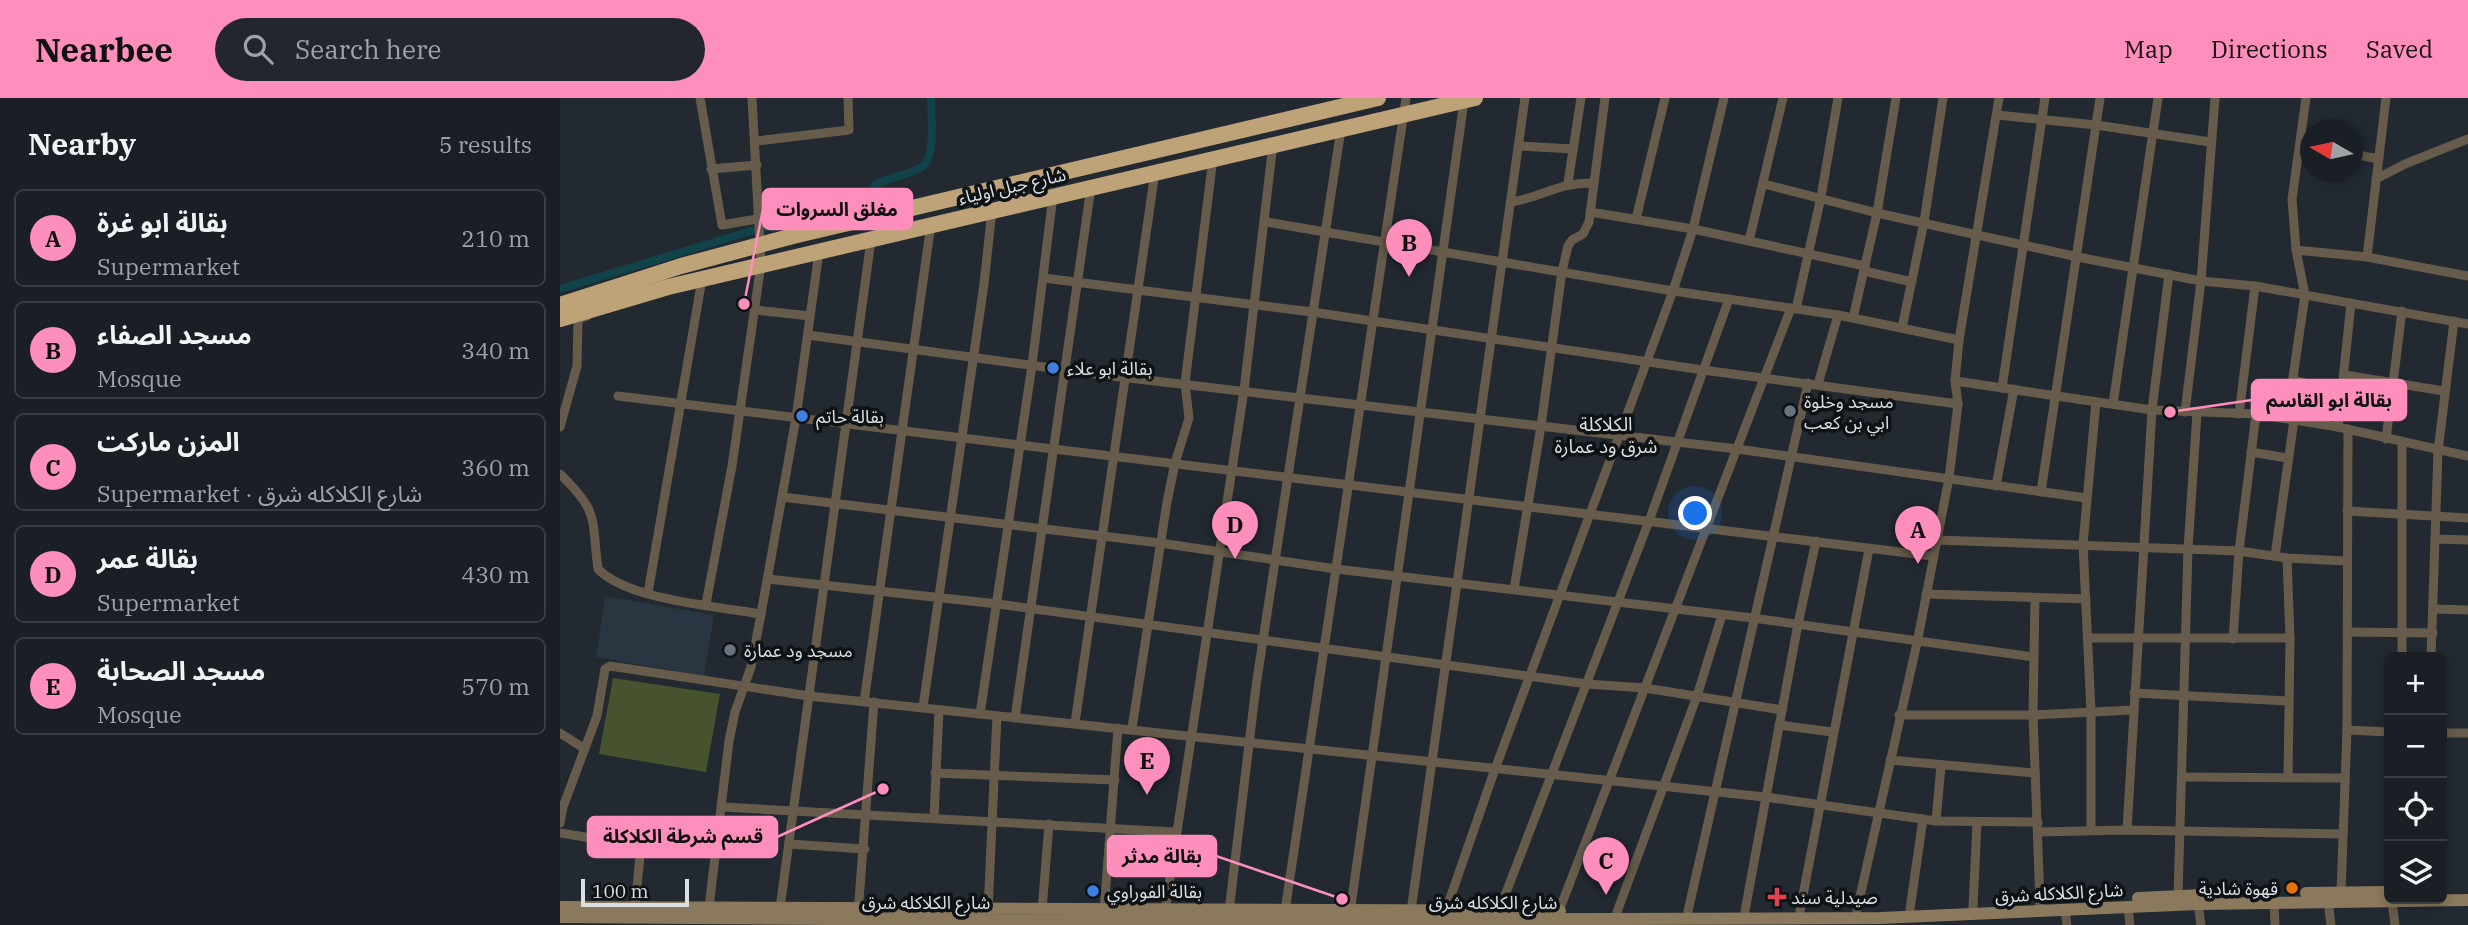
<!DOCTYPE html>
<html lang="en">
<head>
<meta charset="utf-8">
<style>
  :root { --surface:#1a1f25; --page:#23272d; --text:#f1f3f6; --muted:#9fa2a7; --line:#383d42; --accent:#fe8ebb }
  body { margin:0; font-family:"IBM Plex Serif","Noto Sans Arabic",serif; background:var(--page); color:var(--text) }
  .controls { position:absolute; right:21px; bottom:21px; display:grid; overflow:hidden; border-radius:10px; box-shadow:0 4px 10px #0003 }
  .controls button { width:63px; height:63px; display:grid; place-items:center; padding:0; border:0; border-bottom:2px solid var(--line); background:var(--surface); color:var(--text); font:35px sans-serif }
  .compass { position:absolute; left:1740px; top:21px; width:63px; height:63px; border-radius:50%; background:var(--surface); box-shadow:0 4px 10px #0003; rotate:279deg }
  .scale { position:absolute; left:21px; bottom:18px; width:108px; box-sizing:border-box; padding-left:7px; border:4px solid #dadfe4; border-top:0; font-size:19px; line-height:24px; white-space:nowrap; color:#dadfe4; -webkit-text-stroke:5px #0e1215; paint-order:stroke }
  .you { position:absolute; left:1136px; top:416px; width:24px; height:24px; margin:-18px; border:5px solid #fff; border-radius:50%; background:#1a73e8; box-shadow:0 0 0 10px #1a73e833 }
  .badge { display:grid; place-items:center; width:46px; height:46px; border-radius:50%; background:var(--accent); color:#111; font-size:23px; font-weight:700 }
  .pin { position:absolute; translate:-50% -58px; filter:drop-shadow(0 2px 4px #0008) }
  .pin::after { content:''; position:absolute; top:37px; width:24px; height:21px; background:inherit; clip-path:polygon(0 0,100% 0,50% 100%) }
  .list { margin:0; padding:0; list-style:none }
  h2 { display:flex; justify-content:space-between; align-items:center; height:91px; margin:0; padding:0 28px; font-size:30px }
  h2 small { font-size:23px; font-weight:400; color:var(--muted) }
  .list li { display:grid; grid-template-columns:46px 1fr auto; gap:21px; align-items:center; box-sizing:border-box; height:98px; margin:0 14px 14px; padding:0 14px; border:2px solid var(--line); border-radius:10px }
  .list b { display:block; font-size:26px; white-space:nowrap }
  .list p { margin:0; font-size:23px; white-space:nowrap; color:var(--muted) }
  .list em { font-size:23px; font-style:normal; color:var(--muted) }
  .icon { flex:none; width:38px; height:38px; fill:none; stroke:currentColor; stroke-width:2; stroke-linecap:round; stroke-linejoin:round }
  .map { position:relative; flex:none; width:1908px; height:827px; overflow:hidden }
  header { display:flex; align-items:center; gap:42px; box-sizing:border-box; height:98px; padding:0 35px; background:var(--accent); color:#111 }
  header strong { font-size:33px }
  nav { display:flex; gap:38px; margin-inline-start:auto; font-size:24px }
  .search { width:490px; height:63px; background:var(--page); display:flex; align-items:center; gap:18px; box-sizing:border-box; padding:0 24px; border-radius:38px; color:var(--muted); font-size:26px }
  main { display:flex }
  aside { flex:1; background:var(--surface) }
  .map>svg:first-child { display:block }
  .built { fill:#293540 }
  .green { fill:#47532e }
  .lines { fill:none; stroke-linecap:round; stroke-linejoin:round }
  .canal { stroke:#10434a; stroke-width:8 }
  .street { stroke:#675c4b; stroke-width:9 }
  .secondary { stroke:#8b795d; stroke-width:12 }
  .highway { stroke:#bfa378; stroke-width:16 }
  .shop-dot { fill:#3f7fe0; stroke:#0e1215; stroke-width:2.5 }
  .worship-dot { fill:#6b7280; stroke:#0e1215; stroke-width:2.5 }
  .food-dot { fill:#e8710a; stroke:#0e1215; stroke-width:2.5 }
  .health-dot { fill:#e0444e; stroke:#0e1215; stroke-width:2.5 }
  .labels { text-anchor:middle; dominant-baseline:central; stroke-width:7; stroke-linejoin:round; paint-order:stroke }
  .street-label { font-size:18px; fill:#dadfe4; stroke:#0e1215 }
  .poi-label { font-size:18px; fill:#dadfe4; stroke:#0e1215; text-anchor:start }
  .neighbourhood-label { font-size:19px; fill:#dadfe4; stroke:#0e1215 }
  .leader { fill:none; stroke:#fe8ebb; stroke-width:2.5 }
  .callout-dot { fill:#fe8ebb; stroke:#0e1215; stroke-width:2.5 }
  .callout { fill:#fe8ebb; stroke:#fe8ebb; stroke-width:2.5 }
  .callout-label { font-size:19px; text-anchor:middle; font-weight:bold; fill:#111 }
</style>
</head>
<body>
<header>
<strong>Nearbee</strong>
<div class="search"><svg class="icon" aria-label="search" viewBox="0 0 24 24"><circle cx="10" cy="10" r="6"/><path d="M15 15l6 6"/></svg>Search here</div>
<nav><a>Map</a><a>Directions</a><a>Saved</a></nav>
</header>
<main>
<aside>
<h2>Nearby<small>5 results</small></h2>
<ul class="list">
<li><span class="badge">A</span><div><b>بقالة ابو غرة</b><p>Supermarket</p></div><em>210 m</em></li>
<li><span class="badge">B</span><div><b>مسجد الصفاء</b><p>Mosque</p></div><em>340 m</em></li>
<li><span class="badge">C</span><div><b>المزن ماركت</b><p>Supermarket · شارع الكلاكله شرق</p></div><em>360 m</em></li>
<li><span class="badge">D</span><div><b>بقالة عمر</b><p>Supermarket</p></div><em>430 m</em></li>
<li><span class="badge">E</span><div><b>مسجد الصحابة</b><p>Mosque</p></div><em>570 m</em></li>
</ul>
</aside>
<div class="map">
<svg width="1908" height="827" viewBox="0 0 1908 827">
  <rect width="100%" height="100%" fill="#222931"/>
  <!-- built -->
  <path class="built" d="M45 498 154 517 144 578 36 559Z"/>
  <!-- green -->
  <path class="green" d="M53 580 160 596 146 674 39 656Z"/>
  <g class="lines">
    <!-- canal -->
    <g class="canal">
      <path d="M202 130 277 113 313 99 315 87C330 79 348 77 362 69 376 61 371 16 371 0"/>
      <path d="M0 191 191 133"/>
    </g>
    <!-- street -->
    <g class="street">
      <path d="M140 0 162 127 197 121"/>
      <path d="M1437 17 1536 27 1650 44"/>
      <path d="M197 43 289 32 288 0"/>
      <path d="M961 48 1013 51"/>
      <path d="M1792 56 1819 61"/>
      <path d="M151 71 197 67"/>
      <path d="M1816 81 1845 66 1908 41"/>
      <path d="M1008 85 1021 0"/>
      <path d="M1204 86 1317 115 1518 159 1641 183 1695 188 1908 226"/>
      <path d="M952 104C984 98 998 85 1032 85"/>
      <path d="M1030 114 1133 131 1305 168"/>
      <path d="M1076 121 1105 0"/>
      <path d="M706 124 1113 193 1278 217 1399 242"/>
      <path d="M1189 143 1223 0"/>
      <path d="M1736 152 1807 159 1908 178"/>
      <path d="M1807 159 1826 0"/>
      <path d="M1304 173 1352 184"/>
      <path d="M484 180 752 214 1143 272 1398 306"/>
      <path d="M1236 211 1261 99 1278 0"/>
      <path d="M196 212 250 218"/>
      <path d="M1293 220 1317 115 1336 0"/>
      <path d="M1342 230 1364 124 1383 0"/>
      <path d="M248 237 535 276 1177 351 1526 400"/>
      <path d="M1785 277 1884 293"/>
      <path d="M1733 282 1782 294"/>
      <path d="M1395 283 1592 312 1696 316 1778 329 1908 358"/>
      <path d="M1258 286 1278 217"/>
      <path d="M1442 290 1485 0"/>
      <path d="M58 298 1373 458"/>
      <path d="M1553 306 1598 0"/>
      <path d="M1625 314 1641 183 1655 0"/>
      <path d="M1679 316 1695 188"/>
      <path d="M1727 320 1745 197 1736 152 1732 101 1746 0"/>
      <path d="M0 329 17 268 18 221 27 218"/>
      <path d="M1778 329 1791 205"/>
      <path d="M1826 341 1842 213"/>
      <path d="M1691 354 1727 360"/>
      <path d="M0 376C40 415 31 419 38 471 70 503 157 508 201 516"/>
      <path d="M1436 388 1454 291"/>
      <path d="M1481 394 1540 0"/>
      <path d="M222 399 600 445 776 471 1193 520 1474 559"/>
      <path d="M1787 413 1908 420"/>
      <path d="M1875 441 1908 442"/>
      <path d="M1377 442 1679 453 1727 460 1786 463"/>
      <path d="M1715 458 1734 322"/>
      <path d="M1727 460 1730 540 1728 680"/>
      <path d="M208 481 438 506 1027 586 1085 590 1222 612"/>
      <path d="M954 491 981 328 1002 173 1008 148 1012 142 1023 136 1029 124 1045 0"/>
      <path d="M88 495 142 181"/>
      <path d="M1366 496 1526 501"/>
      <path d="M1475 500 1473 617 1480 806"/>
      <path d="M146 506 172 368 201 166 192 0"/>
      <path d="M1874 511 1908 512"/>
      <path d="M1787 534 1873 535"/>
      <path d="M1529 540H1730"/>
      <path d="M1673 541 1679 453 1696 316"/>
      <path d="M1842 559V345"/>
      <path d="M1871 559 1878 353 1894 223"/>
      <path d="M1574 595 1729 603"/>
      <path d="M304 604 371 126"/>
      <path d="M363 609 424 186 432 112"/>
      <path d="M420 616 472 267 493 98"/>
      <path d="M1339 617H1473L1573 612"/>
      <path d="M455 620 531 89"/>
      <path d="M515 625 595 74"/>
      <path d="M1219 627 1272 634"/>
      <path d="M572 630 607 404 615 365 629 320 625 285 653 60"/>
      <path d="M1787 632 1829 634"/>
      <path d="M0 635 25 651"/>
      <path d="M1882 635H1908"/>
      <path d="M1330 662 1475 675"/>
      <path d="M375 675 555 682"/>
      <path d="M1623 679 1785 680"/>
      <path d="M163 709 615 734"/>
      <path d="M374 719 379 612"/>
      <path d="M1376 723 1381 668"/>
      <path d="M0 725 3 709 37 618 45 571 50 568 249 598 1205 699 1376 723 1478 724"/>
      <path d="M1531 732V614L1523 446 1536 304"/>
      <path d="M1567 732 1592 312 1609 176"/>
      <path d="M1478 734 1567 732 1783 736"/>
      <path d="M0 735 81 748 75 808"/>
      <path d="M229 746 305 751"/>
      <path d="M1781 794 1787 632 1788 331"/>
      <path d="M1618 798 1628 451 1637 315"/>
      <path d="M1768 803 1771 827"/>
      <path d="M1832 803 1835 827"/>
      <path d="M1714 804 1715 827"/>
      <path d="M1638 806 1641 827"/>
      <path d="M149 809 169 643 175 614 191 569 201 516 236 320 259 154"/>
      <path d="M1413 809 1417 725"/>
      <path d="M1568 809 1570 827"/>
      <path d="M220 810 311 142"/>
      <path d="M1350 811 1363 721"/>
      <path d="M428 812 437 618"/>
      <path d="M482 812 489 726"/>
      <path d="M886 812 935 671 1113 193 1133 131 1164 0"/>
      <path d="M1297 812 1357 545 1389 380 1398 306 1395 283 1399 242 1439 0"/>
      <path d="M1505 812 1507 827"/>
      <path d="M544 813 558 630"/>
      <path d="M605 813 684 292 713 46"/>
      <path d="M669 813 696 588 781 31"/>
      <path d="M725 813 846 0"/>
      <path d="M851 813 965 0"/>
      <path d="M939 813 1089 423 1169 201"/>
      <path d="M999 813 1231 210"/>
      <path d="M1128 813 1248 285"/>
      <path d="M1185 813 1238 526 1256 443"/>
      <path d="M1240 813 1309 451"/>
      <path d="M1057 814 1137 598 1162 517"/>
      <path d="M790 815 904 3"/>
      <path d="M298 816 314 604"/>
    </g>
    <!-- secondary -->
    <g class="secondary">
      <path d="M1746 795 1829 794"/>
      <path d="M1578 800 1643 797"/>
      <path d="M0 809 1000 813"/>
      <path d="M0 819 540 823 1320 820 1638 806 1908 802"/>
    </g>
    <!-- highway -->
    <g class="highway">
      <path d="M0 207 121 168 233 138 818 0"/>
      <path d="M0 221 108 189 915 0"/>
    </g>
  </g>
  <!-- markers -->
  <g class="shop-dot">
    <circle cx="493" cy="270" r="7"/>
    <circle cx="242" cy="318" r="7"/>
    <circle cx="533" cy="793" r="7"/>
  </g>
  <g class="worship-dot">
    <circle cx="1230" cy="313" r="7"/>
    <circle cx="170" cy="552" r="7"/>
  </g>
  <circle class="food-dot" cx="1732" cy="790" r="7"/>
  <path class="health-dot" d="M1213.5 788.5h7v7h7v7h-7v7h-7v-7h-7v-7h7z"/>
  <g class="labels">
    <!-- street labels -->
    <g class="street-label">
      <text transform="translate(452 88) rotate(-13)">شارع جبل اولياء</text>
      <text transform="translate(1499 795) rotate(-3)">شارع الكلاكله شرق</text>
      <text x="366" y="804">شارع الكلاكله شرق</text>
      <text x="933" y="804">شارع الكلاكله شرق</text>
    </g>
    <!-- poi labels -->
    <g class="poi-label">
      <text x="507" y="270">بقالة ابو علاء</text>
      <text x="1244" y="303">مسجد وخلوة<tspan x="1244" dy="21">ابي بن كعب</tspan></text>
      <text x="256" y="318">بقالة حاتم</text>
      <text x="184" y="552">مسجد ود عمارة</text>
      <text x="1718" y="790" text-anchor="end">قهوة شادية</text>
      <text x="547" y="793">بقالة الفوراوي</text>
      <text x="1231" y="799">صيدلية سند</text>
    </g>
    <!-- neighbourhood labels -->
    <g class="neighbourhood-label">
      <text x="1046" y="326">الكلاكلة<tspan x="1046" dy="22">شرق ود عمارة</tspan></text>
    </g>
  </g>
  <!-- callouts -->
  <path class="leader" d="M184 206L203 111M1610 314L1692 302M323 691L217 739M782 801L656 758"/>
  <g class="callout-dot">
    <circle cx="184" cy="206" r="7"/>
    <circle cx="1610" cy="314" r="7"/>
    <circle cx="323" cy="691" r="7"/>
    <circle cx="782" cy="801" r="7"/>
  </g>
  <g class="callout">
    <rect x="203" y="91" width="149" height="40" rx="7"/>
    <rect x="1692" y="282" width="154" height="40" rx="7"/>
    <rect x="28" y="719" width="189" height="40" rx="7"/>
    <rect x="548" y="738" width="108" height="40" rx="7"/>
  </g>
  <g class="callout-label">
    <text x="277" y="118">مغلق السروات</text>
    <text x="1769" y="309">بقالة ابو القاسم</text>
    <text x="123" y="745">قسم شرطة الكلاكلة</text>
    <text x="602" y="765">بقالة مدثر</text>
  </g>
</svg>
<div class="controls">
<button>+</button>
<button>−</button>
<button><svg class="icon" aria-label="locate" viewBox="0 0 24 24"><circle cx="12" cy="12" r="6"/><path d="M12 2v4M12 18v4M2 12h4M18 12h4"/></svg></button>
<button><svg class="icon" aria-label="layers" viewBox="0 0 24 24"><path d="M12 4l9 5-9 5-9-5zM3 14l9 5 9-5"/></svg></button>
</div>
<svg class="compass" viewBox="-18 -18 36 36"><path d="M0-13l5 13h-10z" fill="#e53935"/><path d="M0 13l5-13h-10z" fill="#9fa2a7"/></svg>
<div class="scale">100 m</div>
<div class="you"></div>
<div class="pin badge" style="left:1358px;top:466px">A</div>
<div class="pin badge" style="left:849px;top:179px">B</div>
<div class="pin badge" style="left:1046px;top:797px">C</div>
<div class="pin badge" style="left:675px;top:461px">D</div>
<div class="pin badge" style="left:587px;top:697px">E</div>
</div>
</main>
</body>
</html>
